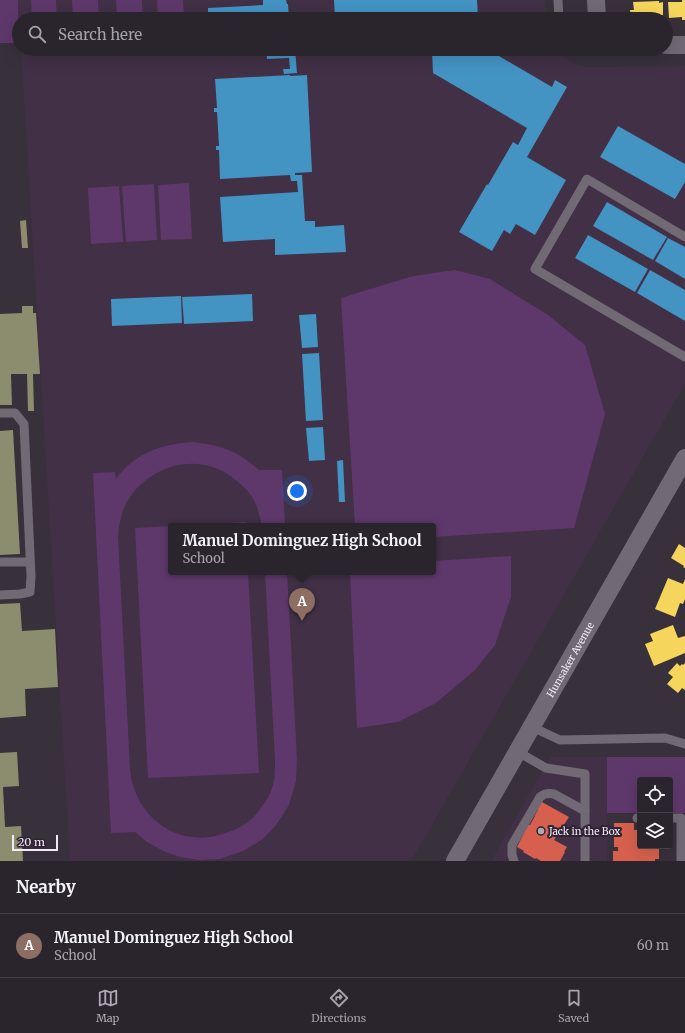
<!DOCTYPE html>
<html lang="en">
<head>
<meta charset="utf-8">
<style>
  :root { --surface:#2a242c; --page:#322c34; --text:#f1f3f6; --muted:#a5a4a9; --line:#464148; --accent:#b1a8b4 }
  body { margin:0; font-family:Merriweather,serif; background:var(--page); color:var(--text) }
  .controls { position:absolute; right:12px; bottom:12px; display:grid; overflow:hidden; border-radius:4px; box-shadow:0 4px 16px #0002 }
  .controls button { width:36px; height:36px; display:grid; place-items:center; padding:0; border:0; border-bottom:1px solid var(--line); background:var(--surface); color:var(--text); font:20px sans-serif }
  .scale { position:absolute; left:12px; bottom:10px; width:46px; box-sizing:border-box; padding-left:4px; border:2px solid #f2e9f5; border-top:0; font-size:11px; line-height:14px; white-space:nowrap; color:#f2e9f5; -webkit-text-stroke:3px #302334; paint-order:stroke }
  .you { position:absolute; left:297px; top:491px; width:14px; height:14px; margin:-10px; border:3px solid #fff; border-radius:50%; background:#1a73e8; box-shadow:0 0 0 6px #1a73e833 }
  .badge { display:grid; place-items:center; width:26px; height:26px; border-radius:50%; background:var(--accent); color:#fff; font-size:13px; font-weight:700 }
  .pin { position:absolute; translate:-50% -33px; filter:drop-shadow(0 1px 2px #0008) }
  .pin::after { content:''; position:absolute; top:21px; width:14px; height:12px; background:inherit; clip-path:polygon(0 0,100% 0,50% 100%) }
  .popup { position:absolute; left:168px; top:523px; width:268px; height:52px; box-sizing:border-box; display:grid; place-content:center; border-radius:4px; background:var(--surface); filter:drop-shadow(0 1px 3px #0005); font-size:13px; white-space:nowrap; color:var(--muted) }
  .popup b { font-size:15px; color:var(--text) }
  .popup::after { content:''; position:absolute; left:50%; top:100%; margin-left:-8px; border:8px solid transparent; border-top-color:var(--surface) }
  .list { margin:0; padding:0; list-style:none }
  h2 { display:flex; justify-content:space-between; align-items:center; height:52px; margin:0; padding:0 16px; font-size:17px }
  h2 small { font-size:13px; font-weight:400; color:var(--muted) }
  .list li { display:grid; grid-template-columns:26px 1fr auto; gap:12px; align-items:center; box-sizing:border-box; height:64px; padding:0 16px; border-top:1px solid var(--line) }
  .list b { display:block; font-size:15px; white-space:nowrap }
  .list p { margin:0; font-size:13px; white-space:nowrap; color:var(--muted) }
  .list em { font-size:13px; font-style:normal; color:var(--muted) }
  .icon { flex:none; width:22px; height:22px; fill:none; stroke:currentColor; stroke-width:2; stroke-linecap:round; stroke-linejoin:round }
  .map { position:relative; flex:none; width:685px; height:861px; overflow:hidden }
  .search { position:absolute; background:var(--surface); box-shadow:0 4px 16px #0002; left:12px; right:12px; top:12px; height:44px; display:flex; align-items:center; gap:10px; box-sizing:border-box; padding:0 14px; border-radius:22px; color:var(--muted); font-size:15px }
  .sheet { height:116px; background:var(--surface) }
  nav { display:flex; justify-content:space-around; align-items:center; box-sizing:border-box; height:56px; border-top:1px solid var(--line); background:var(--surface); font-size:11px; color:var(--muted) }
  nav a { display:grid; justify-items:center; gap:2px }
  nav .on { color:var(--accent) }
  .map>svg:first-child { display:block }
  .built { fill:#413046; fill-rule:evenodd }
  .green { fill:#5e386b }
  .homes { fill:#f6d55c }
  .shops { fill:#d6604d }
  .schools { fill:#4393c3 }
  .industry { fill:#8c8c6e }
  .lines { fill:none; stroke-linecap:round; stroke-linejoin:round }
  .service { stroke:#716974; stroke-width:9 }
  .minor { stroke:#716974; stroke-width:18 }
  .poi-dot { fill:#b1a8b4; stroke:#302334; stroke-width:1.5 }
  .labels { text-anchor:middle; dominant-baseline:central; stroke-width:4; stroke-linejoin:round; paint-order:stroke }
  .street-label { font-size:10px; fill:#f2e9f5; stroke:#302334 }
  .poi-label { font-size:10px; fill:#f2e9f5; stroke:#302334; text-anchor:start }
</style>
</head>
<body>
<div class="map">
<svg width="685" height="861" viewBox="0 0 685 861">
  <rect width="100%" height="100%" fill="#38303b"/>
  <!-- built -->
  <g class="built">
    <path d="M18 0H545L546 19H19Z"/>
    <path d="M21 49H557L565 58 576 64 586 67 685 66V384L413 858 407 861H70ZM171 526H433V572H171Z"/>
    <path d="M550 757H607V861H491Z"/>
  </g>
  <!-- green -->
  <g class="green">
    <path d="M0 0H18L19 43H0Z"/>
    <path d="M31 0H56L57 19H32Z"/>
    <path d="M72 0H98L99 19H73Z"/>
    <path d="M116 0H142L143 19H117Z"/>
    <path d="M157 0H183L184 19H158Z"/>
    <path d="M189 183 192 239 161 240 158 185Z"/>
    <path d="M154 184 157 240 126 242 122 186Z"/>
    <path d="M119 186 123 242 91 244 88 188Z"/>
    <path d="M455 270 490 279 548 315 585 345 605 414 574 528 433 537V526H355L341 298 413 276Z"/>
    <path d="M193 442C223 446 236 450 259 470H282L285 526H262C260 517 258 508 254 500 249 491 241 484 233 478 201 453 157 463 133 493 123 505 119 521 118 536L130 769C134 816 177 849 223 834 240 829 253 821 262 806 267 800 271 793 273 785 275 777 275 768 275 760L265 572H287L297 759 296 781 289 805 276 825 263 839 243 851 220 859 200 860 180 857 163 851 147 842 135 832 111 833 93 473 115 472 116 479C135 453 161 444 193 442Z"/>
    <path d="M246 522V526H176Z"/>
    <path d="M171 526V572H248L259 773 148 778 135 528Z"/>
    <path d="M511 556V597L495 645 475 670 436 703 398 722 357 728 350 572H433V561Z"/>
    <path d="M607 757H685V813H670V780H640V813H607Z"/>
  </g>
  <!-- homes -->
  <g class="homes">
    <path d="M682 0H685V20H682V17L669 18 668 2H682Z"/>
    <path d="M659 1V3L663 2V15L660 16V19H634V17H631L630 10H634L633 2Z"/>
    <path d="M679 544 685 548V568L683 567 684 566 671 558Z"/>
    <path d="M668 578 683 584 685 579V599L683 604 680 603 675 617 655 609Z"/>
    <path d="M673 625 678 638 685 636V653L654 666 645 644 653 641 650 634Z"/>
    <path d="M677 663 680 666 682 664 683 665 685 663V690L682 688 678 693 667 684 673 677 668 673Z"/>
  </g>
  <!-- shops -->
  <g class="shops">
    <path d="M539 801 542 803V802L569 817 554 840 567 847 564 852H565L560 861H541L536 858 535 859 523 852 524 851 517 847 524 833 522 832 527 824 530 825 535 816V815L538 810 535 808Z"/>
    <path d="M614 823H634V830H640V846H659V859H655V861H613V851H618V847H614Z"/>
  </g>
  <!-- schools -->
  <g class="schools">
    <path d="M263 0H286L287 4H288L289 19H208V8L263 5Z"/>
    <path d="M334 0H477L478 19H335Z"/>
    <path d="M266 49H295L297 73 284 74 283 69H290L289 58 267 59Z"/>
    <path d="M432 49H487L552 87 555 80 567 87 527 157 566 180 535 235 516 224 510 234 504 230 492 251 459 232 487 184 488 185 513 142 518 145 527 128 433 73Z"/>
    <path d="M290 75V76L307 75 312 172 295 173V175H302L305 221H315V227L344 225 346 252 275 255V239L223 242 220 197 298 192 297 181H291L290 175 220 179 219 150H216V146H219L217 112H214V108H217L215 79Z"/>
    <path d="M618 126 685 164V182L675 199 600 157Z"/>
    <path d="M607 202 667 237 653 260 593 226Z"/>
    <path d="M588 235 648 269 635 292 575 258Z"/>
    <path d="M668 238 685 247V279L655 261Z"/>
    <path d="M650 270 685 290V321L637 293Z"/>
    <path d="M252 294 253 321 184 324 182 297Z"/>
    <path d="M181 296 182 323 112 326 111 299Z"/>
    <path d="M316 314 318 347 302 348 299 315Z"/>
    <path d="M319 353 323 420 306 421 302 354Z"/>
    <path d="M323 427 325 460 309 461 306 428Z"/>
    <path d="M343 460 345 502H339L337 461Z"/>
  </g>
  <!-- industry -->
  <g class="industry">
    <path d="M26 220 28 248H22L20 221Z"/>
    <path d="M22 306H33V313H36L40 374H33L34 411H28L27 374H11L12 405H0V314L22 313Z"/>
    <path d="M13 430 20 554 0 555V431Z"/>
    <path d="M20 603 22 631 55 629 58 687 25 689 26 716 0 718V604Z"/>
    <path d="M17 752 19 786 3 787 5 827 21 826 23 861H0V753Z"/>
  </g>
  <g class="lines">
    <!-- service -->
    <g class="service">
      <path d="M558 0 559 19"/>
      <path d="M685 237 587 179 535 269 685 357"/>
      <path d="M0 413H15L24 424 31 576 30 592 20 594 0 595"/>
      <path d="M0 562H30"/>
      <path d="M532 727 560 740 665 738 685 744"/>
      <path d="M518 752 546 768 585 774V861"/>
      <path d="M637 818H640"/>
      <path d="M670 818H681V861"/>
      <path d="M514 861 512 855V845L540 797C545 793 549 793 554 794L585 811"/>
    </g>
    <!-- minor -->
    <g class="minor">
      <path d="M596 0 597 19"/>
      <path d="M666 45H685"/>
      <path id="s1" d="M455 861 685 458"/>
    </g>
  </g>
  <!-- markers -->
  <circle class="poi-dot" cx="541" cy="831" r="4"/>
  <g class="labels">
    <!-- street labels -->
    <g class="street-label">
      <text stroke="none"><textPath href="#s1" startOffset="232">Hunsaker Avenue</textPath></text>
    </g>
    <!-- poi labels -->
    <g class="poi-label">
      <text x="549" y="831">Jack in the Box</text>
    </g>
  </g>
</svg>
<div class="controls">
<button><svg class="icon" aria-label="locate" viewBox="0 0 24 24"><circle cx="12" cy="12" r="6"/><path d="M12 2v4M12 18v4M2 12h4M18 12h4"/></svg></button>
<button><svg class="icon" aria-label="layers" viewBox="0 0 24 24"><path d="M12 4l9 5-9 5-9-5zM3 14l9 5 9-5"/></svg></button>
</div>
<div class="scale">20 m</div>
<div class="you"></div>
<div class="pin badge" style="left:302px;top:621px;background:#8d6e63">A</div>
<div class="popup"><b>Manuel Dominguez High School</b>School</div>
<div class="search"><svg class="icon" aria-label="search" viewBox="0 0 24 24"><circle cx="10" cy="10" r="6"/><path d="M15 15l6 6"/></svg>Search here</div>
</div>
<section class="sheet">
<h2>Nearby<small></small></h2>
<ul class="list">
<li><span class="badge" style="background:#8d6e63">A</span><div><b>Manuel Dominguez High School</b><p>School</p></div><em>60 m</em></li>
</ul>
</section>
<nav>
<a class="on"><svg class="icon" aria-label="map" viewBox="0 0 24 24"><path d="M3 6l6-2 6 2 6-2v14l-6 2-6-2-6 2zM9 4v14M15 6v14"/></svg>Map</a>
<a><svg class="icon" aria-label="directions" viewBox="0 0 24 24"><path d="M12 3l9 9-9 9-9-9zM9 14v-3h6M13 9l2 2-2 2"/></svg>Directions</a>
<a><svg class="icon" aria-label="saved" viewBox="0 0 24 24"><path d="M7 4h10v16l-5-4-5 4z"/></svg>Saved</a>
</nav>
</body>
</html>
